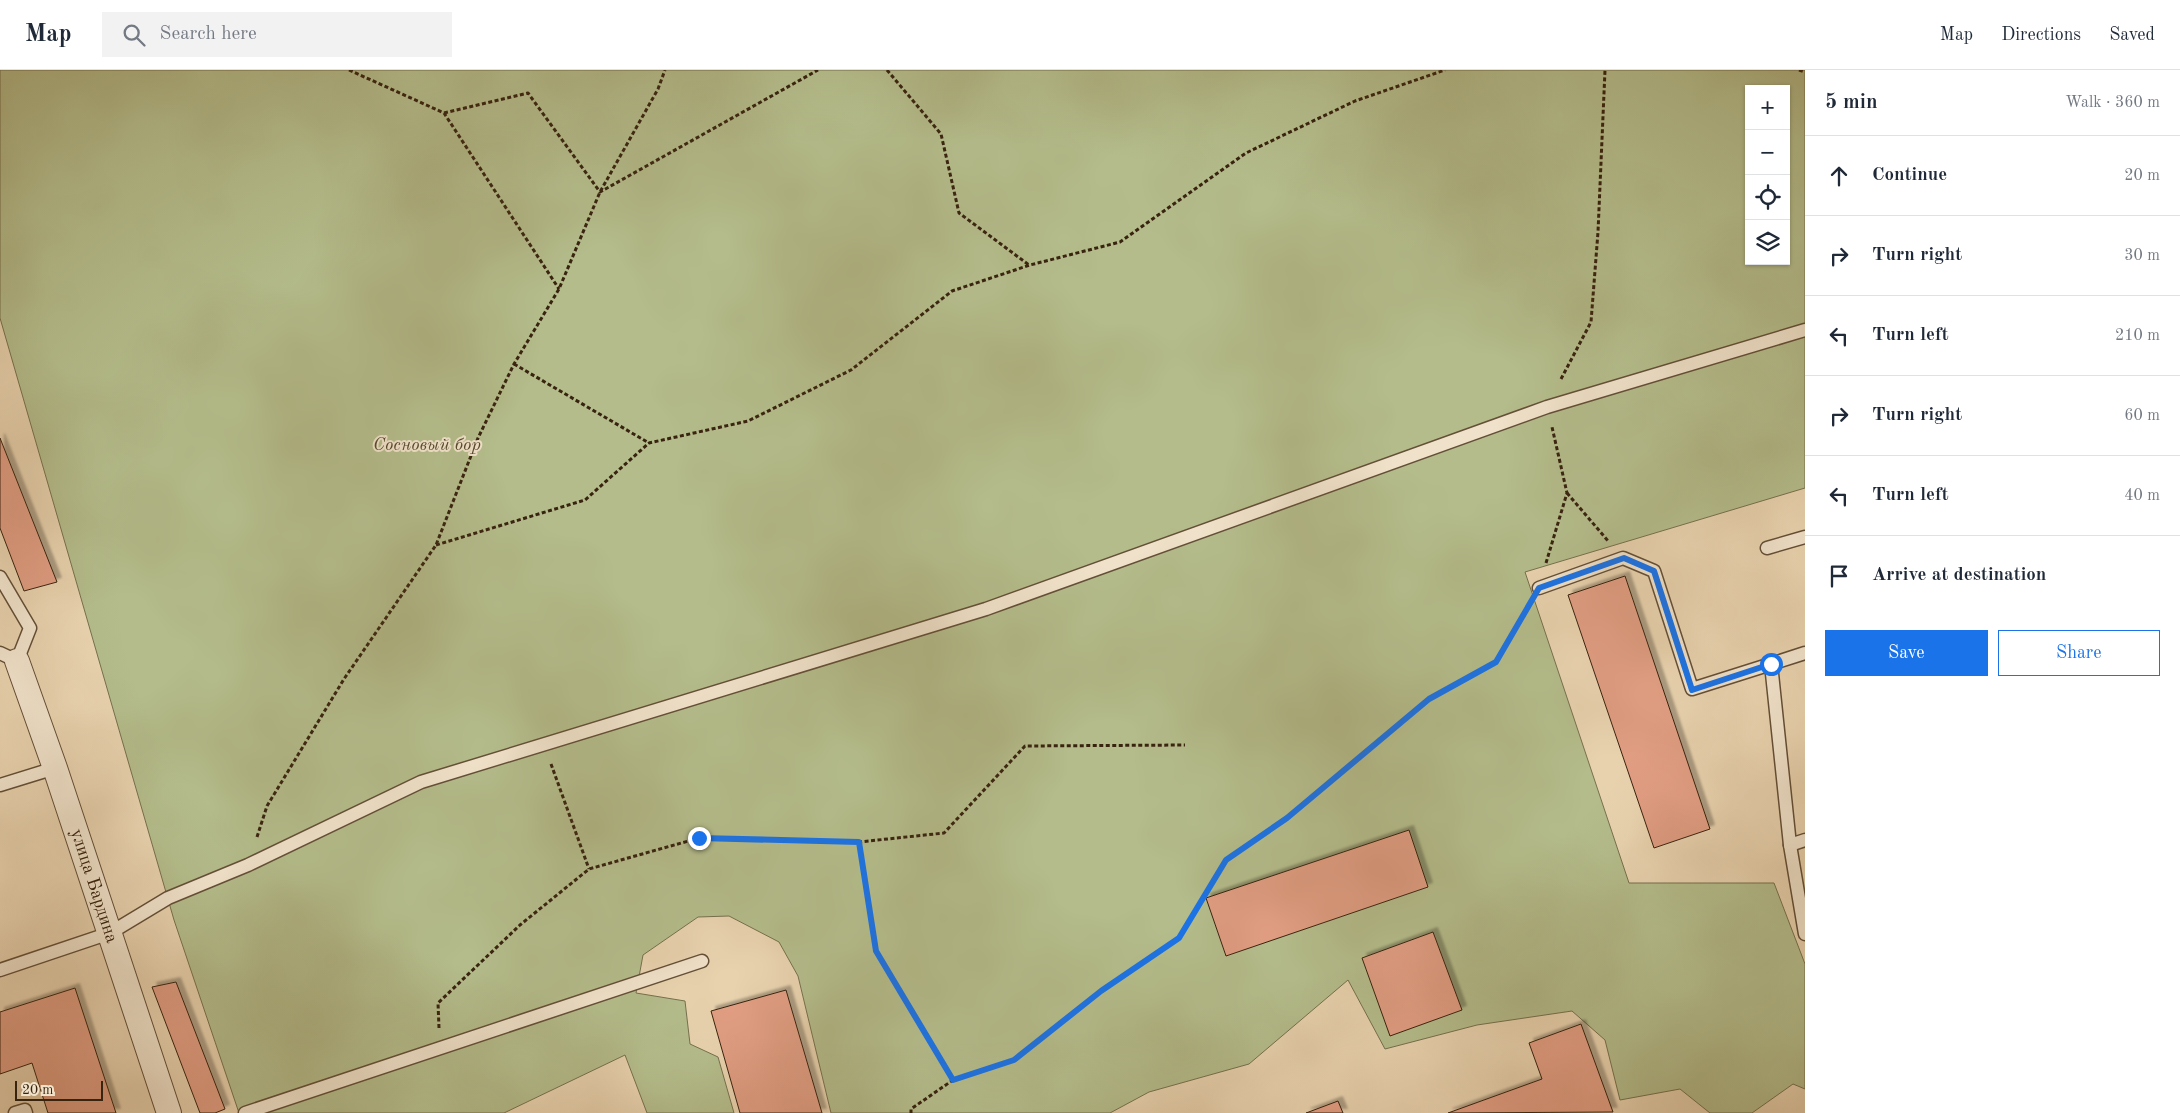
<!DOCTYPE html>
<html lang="en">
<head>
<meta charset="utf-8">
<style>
  :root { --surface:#fff; --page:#f2f2f3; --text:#1f2937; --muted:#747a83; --line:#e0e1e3; --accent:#1a73e8 }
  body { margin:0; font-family:"Old Standard TT",serif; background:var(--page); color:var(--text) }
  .controls { position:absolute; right:15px; top:15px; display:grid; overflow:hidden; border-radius:0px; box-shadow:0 1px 4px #0004 }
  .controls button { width:45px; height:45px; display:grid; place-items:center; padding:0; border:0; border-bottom:1px solid var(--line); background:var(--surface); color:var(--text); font:25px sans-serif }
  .scale { position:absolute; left:15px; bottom:12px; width:88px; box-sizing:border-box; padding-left:5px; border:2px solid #38230f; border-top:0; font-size:14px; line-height:18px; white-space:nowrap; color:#38230f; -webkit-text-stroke:4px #f0e2ca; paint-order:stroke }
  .stop { position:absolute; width:15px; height:15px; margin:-11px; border:4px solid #1a73e8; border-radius:50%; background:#fff }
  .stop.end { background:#1a73e8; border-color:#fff; box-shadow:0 1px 5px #0008 }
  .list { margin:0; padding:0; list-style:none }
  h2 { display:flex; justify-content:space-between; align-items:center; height:65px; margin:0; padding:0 20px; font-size:21px }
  h2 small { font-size:16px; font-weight:400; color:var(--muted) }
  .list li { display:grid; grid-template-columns:32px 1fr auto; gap:15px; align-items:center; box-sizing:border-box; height:80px; padding:0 20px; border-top:1px solid var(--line) }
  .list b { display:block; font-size:19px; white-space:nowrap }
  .list em { font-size:16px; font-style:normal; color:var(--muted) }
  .actions { display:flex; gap:10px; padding:15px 20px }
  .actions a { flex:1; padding:11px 0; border:1px solid var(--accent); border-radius:0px; text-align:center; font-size:18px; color:var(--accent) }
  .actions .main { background:var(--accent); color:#fff }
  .icon { flex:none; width:28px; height:28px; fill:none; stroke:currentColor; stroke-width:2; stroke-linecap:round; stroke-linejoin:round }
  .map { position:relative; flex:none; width:1805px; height:1043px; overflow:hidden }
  header { display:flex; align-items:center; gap:30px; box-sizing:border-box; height:70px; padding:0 25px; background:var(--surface); border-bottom:1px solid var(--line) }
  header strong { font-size:24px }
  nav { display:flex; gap:28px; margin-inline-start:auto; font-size:18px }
  .search { width:350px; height:45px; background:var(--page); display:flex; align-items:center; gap:12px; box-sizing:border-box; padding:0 18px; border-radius:0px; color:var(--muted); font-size:19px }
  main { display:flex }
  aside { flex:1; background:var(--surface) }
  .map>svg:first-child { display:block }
  .green { fill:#b4bc8b; stroke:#76704d; fill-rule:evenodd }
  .building { fill:#e09d82; stroke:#38230f; filter:url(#shadow) }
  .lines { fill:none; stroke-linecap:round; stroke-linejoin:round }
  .lane-casing { stroke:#644f37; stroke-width:15 }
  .street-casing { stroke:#644f37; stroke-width:26 }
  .path { stroke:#38230f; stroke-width:3; stroke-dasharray:4 2.5; stroke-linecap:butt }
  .lane { stroke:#f0e2ca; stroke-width:12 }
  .street { stroke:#f0e2ca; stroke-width:24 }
  .route { stroke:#1a73e8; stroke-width:6 }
  .labels { text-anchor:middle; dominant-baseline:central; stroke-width:4; stroke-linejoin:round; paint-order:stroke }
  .park-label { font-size:18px; font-style:italic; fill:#57492e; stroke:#f0e2ca }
  .street-label { font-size:18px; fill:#38230f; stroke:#f0e2ca }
</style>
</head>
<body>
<header>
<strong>Map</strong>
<div class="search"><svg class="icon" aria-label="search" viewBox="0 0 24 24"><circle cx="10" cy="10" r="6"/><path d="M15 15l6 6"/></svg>Search here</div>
<nav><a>Map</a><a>Directions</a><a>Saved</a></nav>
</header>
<main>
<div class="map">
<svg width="1805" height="1043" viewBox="0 0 1805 1043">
  <defs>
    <filter id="shadow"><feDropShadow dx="4.5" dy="-4.5" stdDeviation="1" flood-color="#0004"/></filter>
  </defs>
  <rect width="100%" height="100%" fill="#e8d2ae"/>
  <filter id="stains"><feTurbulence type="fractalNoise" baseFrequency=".004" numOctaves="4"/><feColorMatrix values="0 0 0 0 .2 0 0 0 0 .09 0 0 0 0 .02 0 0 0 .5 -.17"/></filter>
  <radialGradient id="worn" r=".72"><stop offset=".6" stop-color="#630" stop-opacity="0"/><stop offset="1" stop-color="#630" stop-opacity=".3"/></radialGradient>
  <!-- green -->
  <path class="green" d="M0 0H1805V418L1525 502 1629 813H1774L1805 894V1019L1793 1014 1752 1043H1710L1680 1019 1620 1030 1605 970 1572 941 1477 955 1385 979 1348 910 1249 994 1149 1022 1110 1043H831L798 906 779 872 729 846 698 847 643 885 636 923 685 931 690 974 718 987 734 1043H647L625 985 504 1043H239L174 850 0 248ZM1749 19H1786V191H1749Z"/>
  <!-- building -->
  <g class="building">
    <path d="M0 368 57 512 24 521 0 458Z"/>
    <path d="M1625 506 1710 759 1654 778 1568 525Z"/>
    <path d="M1409 760 1428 817 1226 886 1206 828Z"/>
    <path d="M1433 862 1462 940 1390 966 1362 888Z"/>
    <path d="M176 912 225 1039 215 1043H200L152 917Z"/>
    <path d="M75 918 116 1043H48L32 993 0 1004V942Z"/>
    <path d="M786 920 822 1043H740L711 941Z"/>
    <path d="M1581 954 1613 1042 1448 1043 1542 1009 1529 973Z"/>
    <path d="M1338 1031 1343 1043H1306Z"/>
  </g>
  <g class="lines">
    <defs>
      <g id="lane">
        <path d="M1767 478 1805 467"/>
        <path d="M0 507 30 558 17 591 0 583"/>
        <path d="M1539 518 1623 488 1654 501 1692 619 1771 594 1790 775 1805 770"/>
        <path d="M1771 594 1805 583"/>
        <path d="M0 715 55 698"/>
        <path d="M1790 775 1805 864"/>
        <path d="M0 900 110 863 168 828 248 795 421 712 986 539 1547 337 1805 260"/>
        <path d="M15 1043 25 1040 26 1043"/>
        <path d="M245 1043 702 891"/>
      </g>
      <path id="street" d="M17 591 55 698 169 1043"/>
    </defs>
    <!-- lane casing -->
    <use href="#lane" class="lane-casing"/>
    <!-- street casing -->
    <use href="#street" class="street-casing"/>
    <!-- path -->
    <g class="path">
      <path d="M349 0 444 43 559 219"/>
      <path d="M887 0 941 64 959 143 1029 195"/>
      <path d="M1799 0 1805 2"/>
      <path d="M444 43 528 23 600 122 818 0"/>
      <path d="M514 294 649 373"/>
      <path d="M1561 309 1591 252 1598 162 1605 0"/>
      <path d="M1567 423 1609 472"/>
      <path d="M436 475 585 430 649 373 748 351 851 300 952 221 1030 195 1120 172 1246 83 1355 31 1445 0"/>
      <path d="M1546 493 1567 423 1552 357"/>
      <path d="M551 694 589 799"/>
      <path d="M257 767 267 736 344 609 436 475 478 368 514 294 559 219 600 122 658 19 665 0"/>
      <path d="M859 772 876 881 953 1010 911 1039V1043"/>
      <path d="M439 958 438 933 520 855 589 799 699 768 859 772 944 763 1025 676 1185 675"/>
      <path d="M953 1010 1014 990 1101 921 1179 868 1226 790 1287 748 1429 629 1496 592 1529 536"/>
    </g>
    <!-- lane -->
    <use href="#lane" class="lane"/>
    <!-- street -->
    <use href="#street" class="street"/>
  </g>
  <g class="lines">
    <!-- route -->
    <path class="route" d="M699 768 859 772 876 881 953 1010 1014 990 1101 921 1179 868 1226 790 1287 748 1429 629 1496 592 1539 518 1624 488 1654 501 1692 620 1771 594"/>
  </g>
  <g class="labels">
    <!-- park labels -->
    <g class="park-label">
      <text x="427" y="375">Сосновый бор</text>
    </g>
    <!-- street labels -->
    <g class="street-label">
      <text transform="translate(94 816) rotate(72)">улица Бардина</text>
    </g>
  </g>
  <rect width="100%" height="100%" filter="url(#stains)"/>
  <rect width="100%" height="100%" fill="url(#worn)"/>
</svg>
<div class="controls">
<button>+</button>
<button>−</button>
<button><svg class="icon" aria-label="locate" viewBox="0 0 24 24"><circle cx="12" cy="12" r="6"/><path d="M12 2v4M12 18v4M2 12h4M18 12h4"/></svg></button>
<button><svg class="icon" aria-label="layers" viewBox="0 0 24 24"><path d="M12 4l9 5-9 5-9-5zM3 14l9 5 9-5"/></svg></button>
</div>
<div class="scale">20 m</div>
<div class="stop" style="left:1771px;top:594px"></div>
<div class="stop end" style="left:699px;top:768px"></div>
</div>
<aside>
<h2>5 min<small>Walk · 360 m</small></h2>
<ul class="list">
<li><svg class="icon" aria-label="ahead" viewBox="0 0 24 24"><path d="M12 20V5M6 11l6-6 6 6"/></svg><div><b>Continue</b></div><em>20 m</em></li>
<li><svg class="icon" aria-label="right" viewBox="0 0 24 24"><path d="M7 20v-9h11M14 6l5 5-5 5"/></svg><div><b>Turn right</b></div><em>30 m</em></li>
<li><svg class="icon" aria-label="left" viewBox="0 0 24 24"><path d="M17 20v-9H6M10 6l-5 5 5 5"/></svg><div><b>Turn left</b></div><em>210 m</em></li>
<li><svg class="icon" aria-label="right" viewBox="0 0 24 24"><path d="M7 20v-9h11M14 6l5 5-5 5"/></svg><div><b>Turn right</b></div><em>60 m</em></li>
<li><svg class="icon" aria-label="left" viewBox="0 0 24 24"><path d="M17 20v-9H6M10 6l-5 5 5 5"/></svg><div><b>Turn left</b></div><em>40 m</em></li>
<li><svg class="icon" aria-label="arrive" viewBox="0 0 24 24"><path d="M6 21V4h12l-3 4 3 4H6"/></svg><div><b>Arrive at destination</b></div></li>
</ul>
<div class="actions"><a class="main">Save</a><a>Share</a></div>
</aside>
</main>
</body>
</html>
